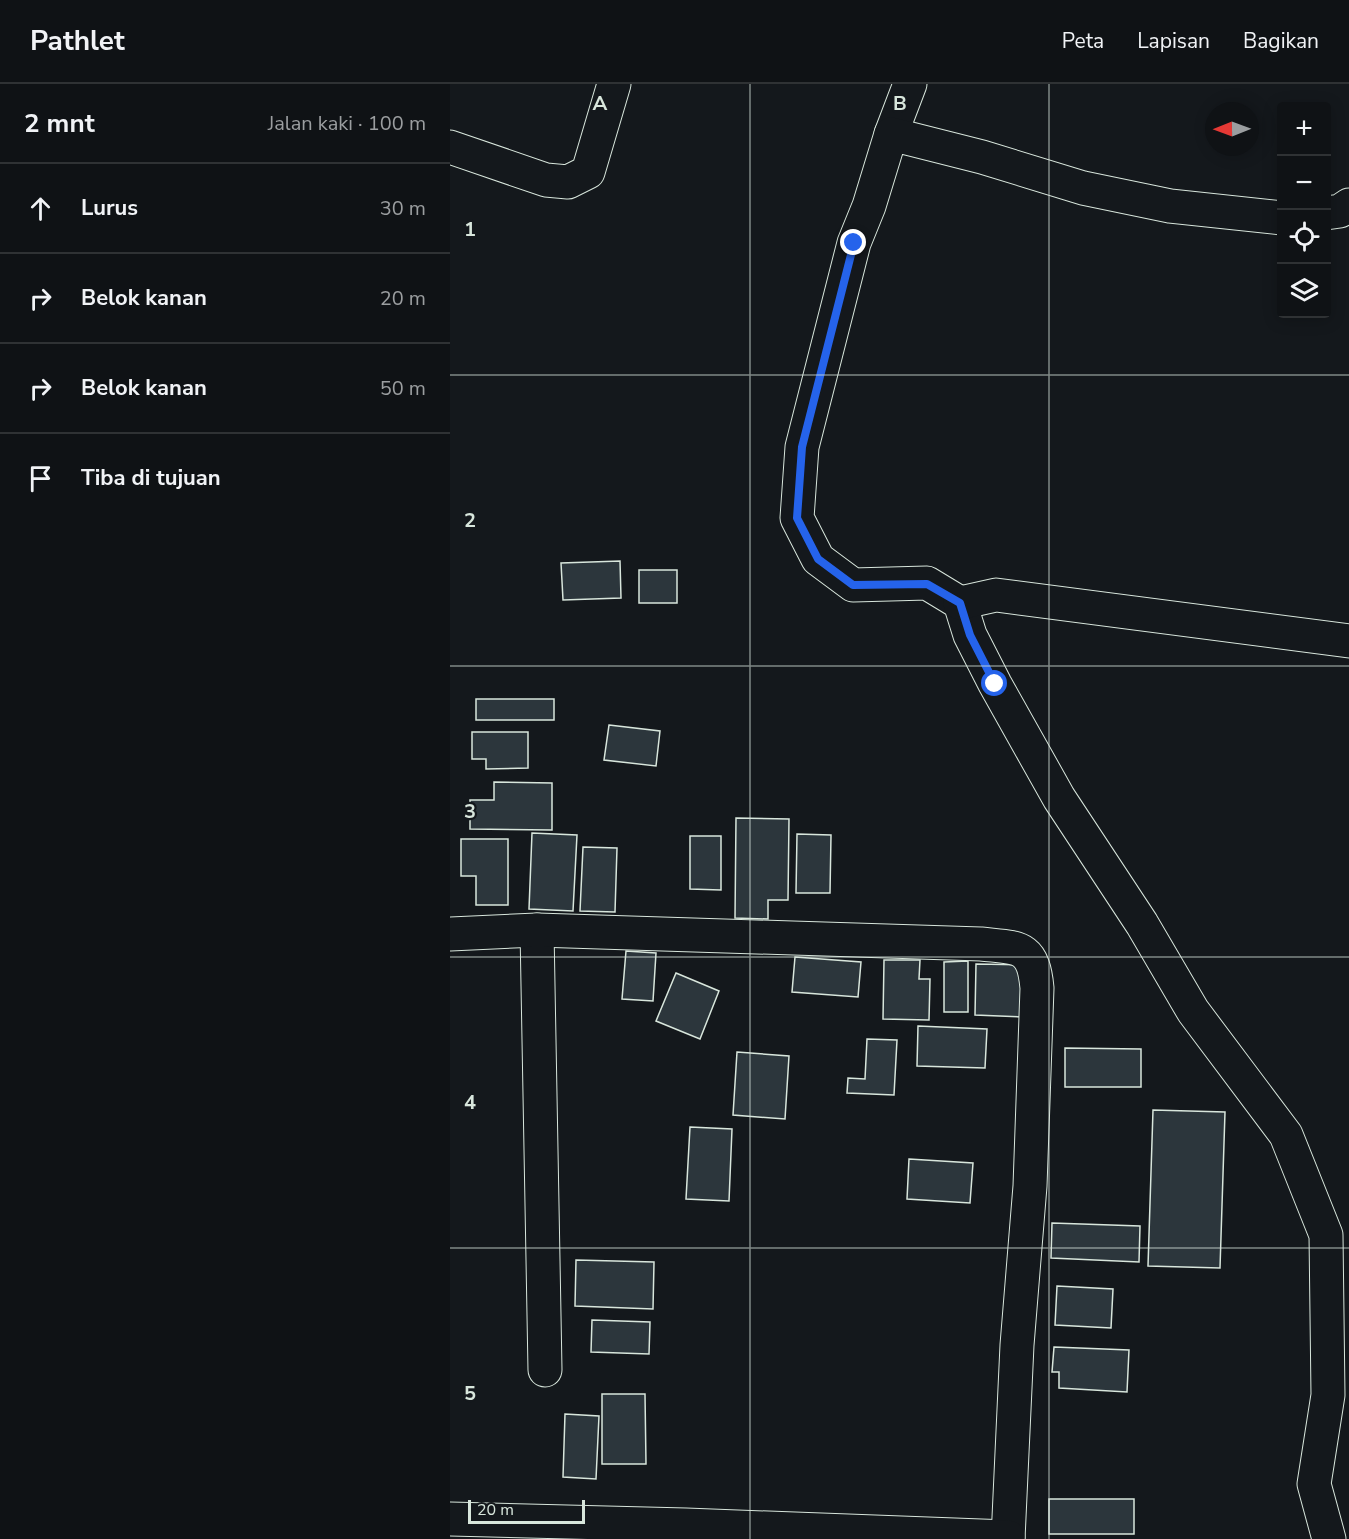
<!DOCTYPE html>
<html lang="id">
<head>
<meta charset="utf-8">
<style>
  :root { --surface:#0f1215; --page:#1d2022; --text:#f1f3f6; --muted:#9b9ea0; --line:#2f3234 }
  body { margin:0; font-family:"Nunito Sans",sans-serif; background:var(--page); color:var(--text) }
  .controls { position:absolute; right:18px; top:18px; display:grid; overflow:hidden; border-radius:6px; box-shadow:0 3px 15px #0003 }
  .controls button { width:54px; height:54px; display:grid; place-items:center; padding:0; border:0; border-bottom:2px solid var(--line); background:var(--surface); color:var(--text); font:30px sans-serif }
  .compass { position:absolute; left:755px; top:18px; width:54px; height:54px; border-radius:50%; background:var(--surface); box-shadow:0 3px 15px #0003; rotate:269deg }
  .scale { position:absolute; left:18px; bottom:15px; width:117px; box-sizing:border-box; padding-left:6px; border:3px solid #d8e6dc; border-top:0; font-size:16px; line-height:21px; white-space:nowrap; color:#d8e6dc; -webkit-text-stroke:4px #14181c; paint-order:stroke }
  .stop { position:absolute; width:18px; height:18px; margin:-14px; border:4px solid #2563eb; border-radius:50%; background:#fff }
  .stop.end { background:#2563eb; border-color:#fff; box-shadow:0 2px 6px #0008 }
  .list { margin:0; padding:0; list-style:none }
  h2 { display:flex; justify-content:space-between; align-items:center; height:78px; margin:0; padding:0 24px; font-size:26px }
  h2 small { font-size:20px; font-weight:400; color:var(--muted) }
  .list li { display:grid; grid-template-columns:39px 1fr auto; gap:18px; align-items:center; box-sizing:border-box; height:90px; padding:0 24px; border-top:2px solid var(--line) }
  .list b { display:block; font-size:22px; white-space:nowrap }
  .list em { font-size:20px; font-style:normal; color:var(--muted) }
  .icon { flex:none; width:33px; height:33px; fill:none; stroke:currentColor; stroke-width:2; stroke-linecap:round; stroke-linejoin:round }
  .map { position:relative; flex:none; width:899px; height:1455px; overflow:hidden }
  header { display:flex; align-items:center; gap:36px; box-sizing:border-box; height:84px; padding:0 30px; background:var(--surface); border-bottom:2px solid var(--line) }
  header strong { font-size:28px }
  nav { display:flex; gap:33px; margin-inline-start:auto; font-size:21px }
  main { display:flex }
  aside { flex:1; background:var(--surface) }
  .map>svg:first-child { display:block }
  .building { fill:#2c363c; stroke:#d8e6dc; stroke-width:1.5 }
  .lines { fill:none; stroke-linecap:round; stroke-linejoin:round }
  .minor-casing { stroke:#d8e6dc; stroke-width:35 }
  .minor { stroke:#14181c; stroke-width:33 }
  .route { stroke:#2563eb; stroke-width:8 }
  .grid { fill:none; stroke:#d8e6dc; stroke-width:1.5; stroke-opacity:0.55 }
  .grid-label { font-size:20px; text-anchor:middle; font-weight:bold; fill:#d8e6dc; stroke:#14181c; stroke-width:4.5; stroke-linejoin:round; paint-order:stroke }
</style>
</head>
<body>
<header>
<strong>Pathlet</strong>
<nav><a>Peta</a><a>Lapisan</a><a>Bagikan</a></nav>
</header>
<main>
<aside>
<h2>2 mnt<small>Jalan kaki · 100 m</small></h2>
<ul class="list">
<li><svg class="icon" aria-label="ahead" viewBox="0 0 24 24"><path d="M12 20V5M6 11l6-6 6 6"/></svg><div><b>Lurus</b></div><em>30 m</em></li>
<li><svg class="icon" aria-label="right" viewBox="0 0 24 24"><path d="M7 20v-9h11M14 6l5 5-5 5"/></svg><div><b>Belok kanan</b></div><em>20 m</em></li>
<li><svg class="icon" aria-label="right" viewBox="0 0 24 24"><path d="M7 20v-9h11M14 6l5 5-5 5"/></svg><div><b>Belok kanan</b></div><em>50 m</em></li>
<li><svg class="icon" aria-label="arrive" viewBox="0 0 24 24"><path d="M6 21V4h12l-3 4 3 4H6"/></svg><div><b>Tiba di tujuan</b></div></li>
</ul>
</aside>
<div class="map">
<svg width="899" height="1455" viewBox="0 0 899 1455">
  <rect width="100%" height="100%" fill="#14181c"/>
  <!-- building -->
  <g class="building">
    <path d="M170 477 171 514 113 516 111 479Z"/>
    <rect x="189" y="486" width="38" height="33"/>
    <rect x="26" y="615" width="78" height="21"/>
    <path d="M159 641 210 647 206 682 154 676Z"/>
    <path d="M22 648H78V684L36 685V675H22Z"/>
    <path d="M44 698 102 699V746L20 745V716H44Z"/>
    <path d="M286 734 339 735 338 816H318V835L285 834Z"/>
    <path d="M82 749 127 751 123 827 79 825Z"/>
    <path d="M347 750 381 751 380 809H346Z"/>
    <path d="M240 752H271V806L240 805Z"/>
    <path d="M11 755H58V821H26V792H11Z"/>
    <path d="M133 763 167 764 165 828 130 827Z"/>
    <path d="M176 867 206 869 203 917 172 915Z"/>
    <path d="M345 873 411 878 408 913 342 908Z"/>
    <path d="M434 876H470L469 895H480L479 936 433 935Z"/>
    <path d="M518 877V928H494V878Z"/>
    <path d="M526 880 575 881 574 933 525 931Z"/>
    <path d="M226 889 269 907 250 955 206 937Z"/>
    <path d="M468 942 537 945 535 984 467 982Z"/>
    <path d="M417 955 447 956 444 1011 397 1009 398 994 415 995Z"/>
    <path d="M615 964 691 965V1003H615Z"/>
    <path d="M287 968 339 972 335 1035 283 1031Z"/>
    <path d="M703 1026 775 1028 770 1184 698 1182Z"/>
    <path d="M240 1043 282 1045 279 1117 236 1115Z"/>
    <path d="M459 1075 523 1079 520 1119 457 1115Z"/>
    <path d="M602 1139 690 1142 689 1178 601 1174Z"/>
    <path d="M126 1176 204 1178 203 1225 125 1222Z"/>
    <path d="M607 1202 663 1205 661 1244 605 1241Z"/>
    <path d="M142 1236 200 1238 199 1270 141 1268Z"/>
    <path d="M604 1263 679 1266 677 1308 609 1304V1288H602Z"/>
    <path d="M152 1310H195L196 1380H152Z"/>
    <path d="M115 1330 149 1332 146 1395 113 1393Z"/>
    <rect x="599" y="1415" width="85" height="35"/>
  </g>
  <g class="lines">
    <defs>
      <g id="minor">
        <path d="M441 50 460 0"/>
        <path d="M0 63 96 96 118 98 138 88 164 0"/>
        <path d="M876 129 890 127 899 121"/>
        <path d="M832 134 720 122 633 104 532 73 441 50 419 122 404 159 352 363 347 434 368 475 403 501 477 499 510 519 520 551 545 600 609 714 692 840 743 927 836 1051 876 1151 878 1311 864 1400 879 1455"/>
        <path d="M510 519 546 511 899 557"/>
        <path d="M87 846C91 993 91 1140 95 1286"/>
        <path d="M0 850 87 846 531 860C568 864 583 860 587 904L580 1102 567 1261 558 1455"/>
        <path d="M0 1435 236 1441 558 1453"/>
      </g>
    </defs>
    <!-- minor casing -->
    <use href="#minor" class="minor-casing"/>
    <!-- minor -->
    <use href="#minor" class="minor"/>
  </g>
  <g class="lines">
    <!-- route -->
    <path class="route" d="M404 159 352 363 347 434 368 475 403 501 477 500 510 519 520 551 545 600"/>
  </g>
  <!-- grid -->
  <path class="grid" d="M300 0V1455M599 0V1455M0 291H899M0 582H899M0 873H899M0 1164H899"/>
  <g class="grid-label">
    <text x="150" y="26">A</text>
    <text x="450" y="26">B</text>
    <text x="20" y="152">1</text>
    <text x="20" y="443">2</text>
    <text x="20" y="734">3</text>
    <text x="20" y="1025">4</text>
    <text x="20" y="1316">5</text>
  </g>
</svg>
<div class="controls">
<button>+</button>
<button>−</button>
<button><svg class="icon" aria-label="locate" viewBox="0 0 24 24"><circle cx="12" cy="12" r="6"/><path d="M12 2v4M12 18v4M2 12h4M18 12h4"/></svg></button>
<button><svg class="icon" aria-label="layers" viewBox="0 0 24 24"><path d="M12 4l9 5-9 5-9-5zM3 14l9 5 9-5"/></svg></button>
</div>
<svg class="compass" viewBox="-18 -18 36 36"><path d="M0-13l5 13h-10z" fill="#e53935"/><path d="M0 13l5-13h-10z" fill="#9b9ea0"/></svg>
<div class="scale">20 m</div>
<div class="stop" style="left:545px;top:600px"></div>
<div class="stop end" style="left:404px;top:159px"></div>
</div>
</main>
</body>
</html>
